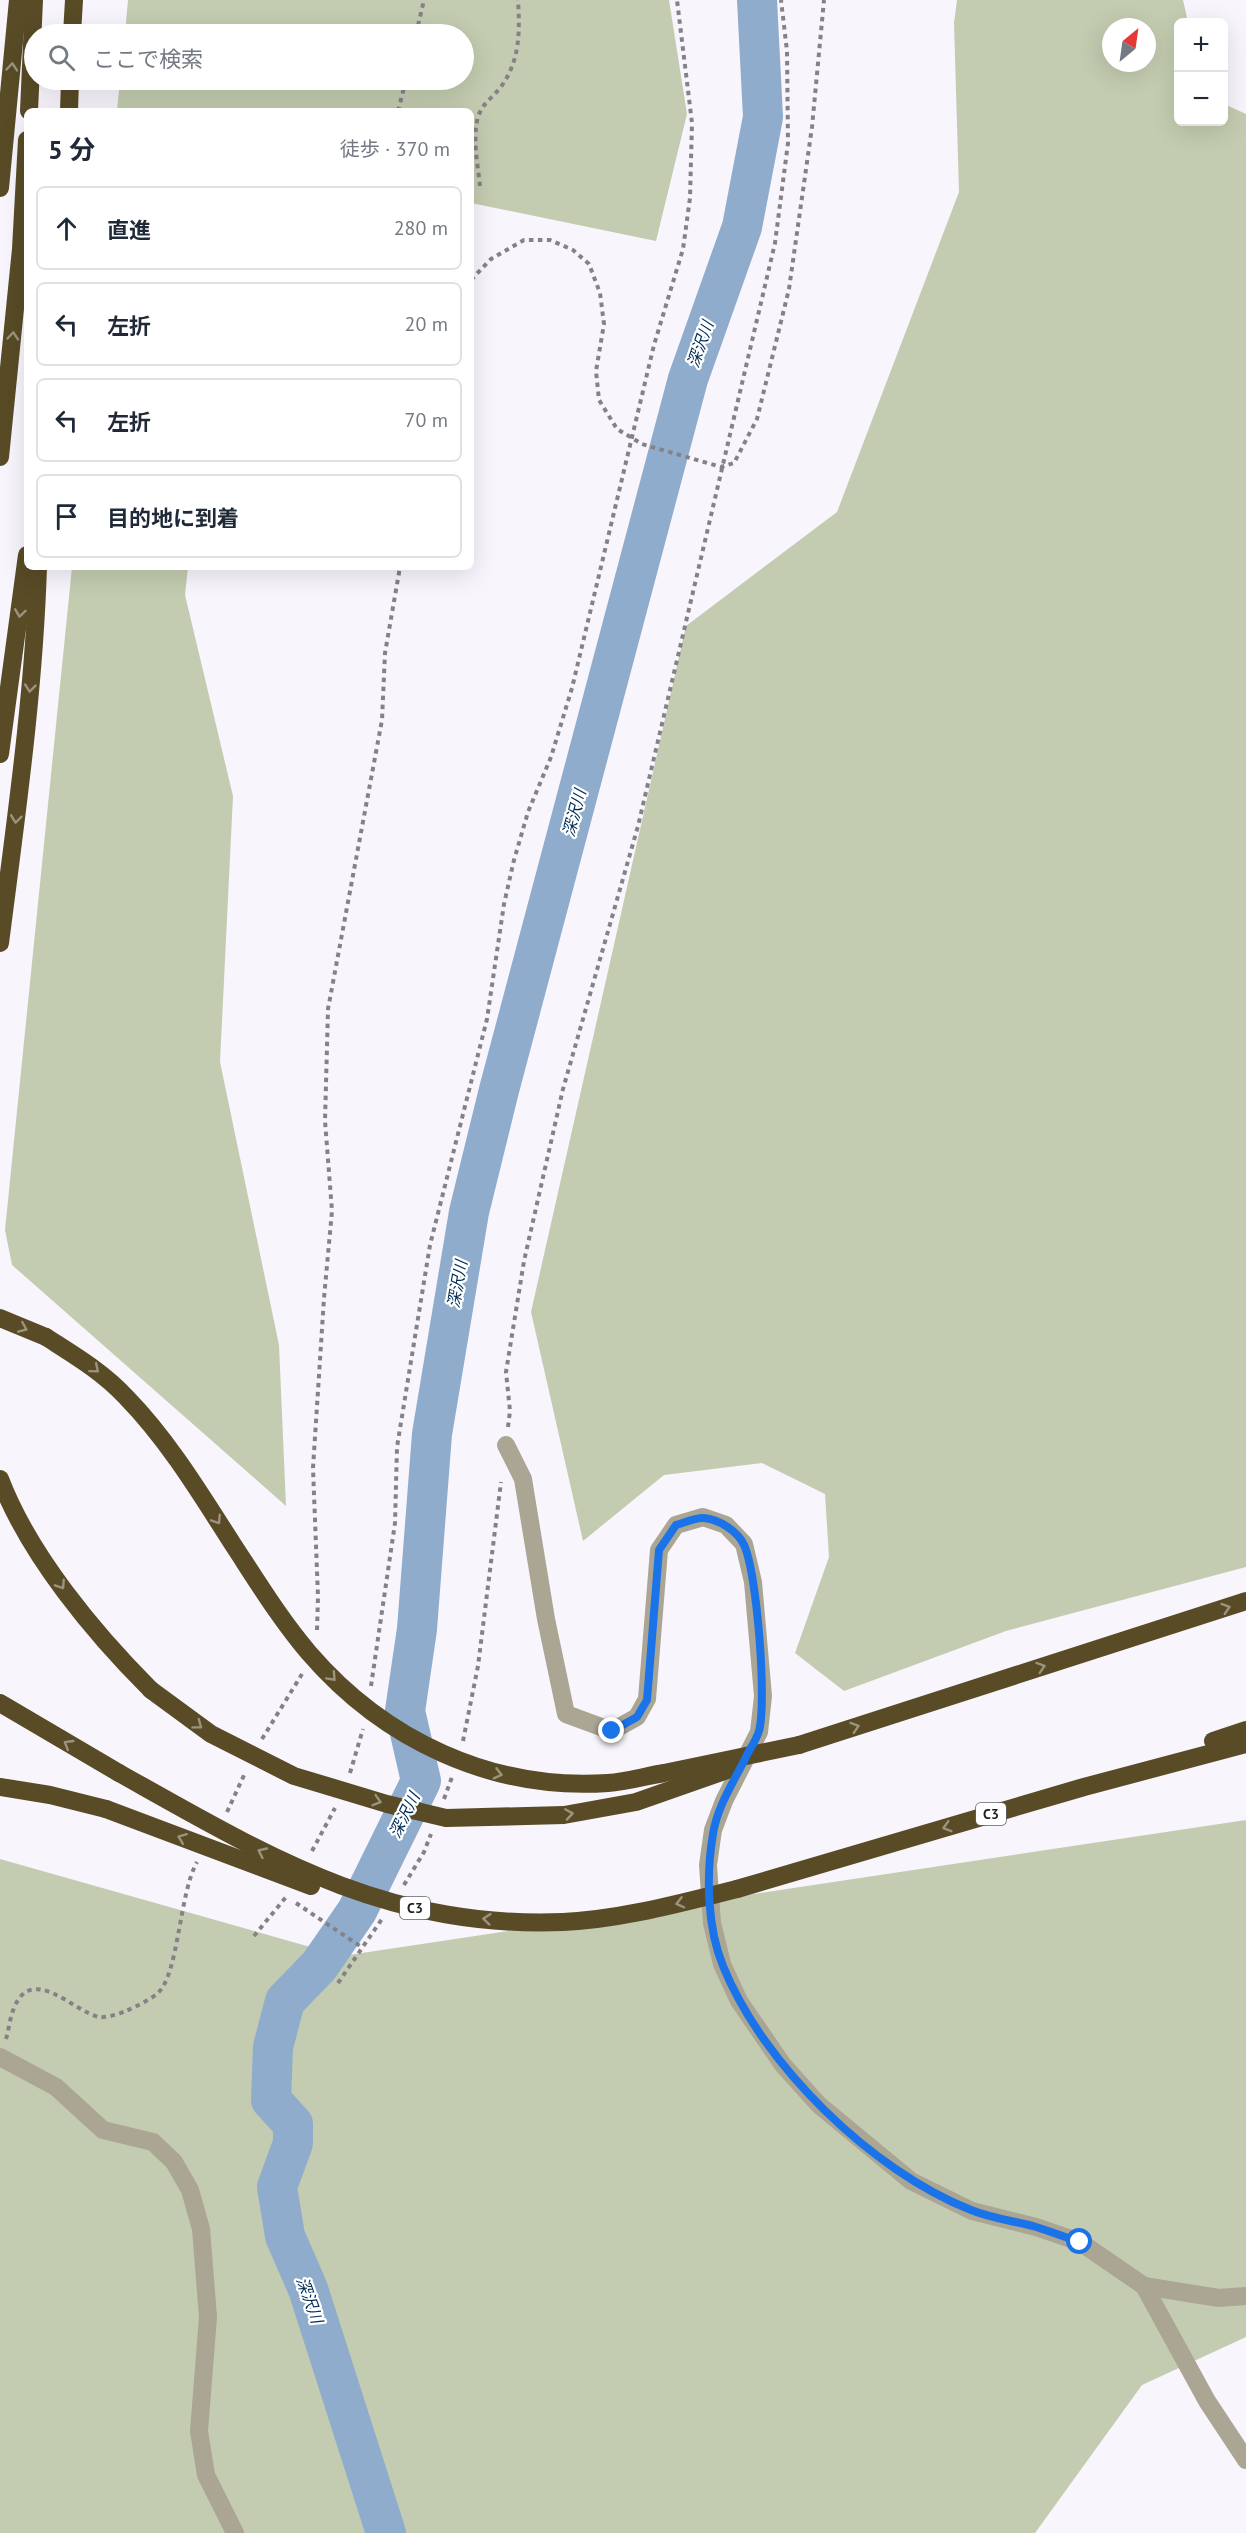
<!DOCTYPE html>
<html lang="ja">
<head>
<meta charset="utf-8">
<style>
  :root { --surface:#fff; --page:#f2f2f3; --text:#1f2937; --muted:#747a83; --line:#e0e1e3 }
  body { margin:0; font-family:"PT Sans","Noto Sans JP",sans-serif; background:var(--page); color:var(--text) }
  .controls { position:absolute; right:18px; top:18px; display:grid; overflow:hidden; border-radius:9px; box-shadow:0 6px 24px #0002 }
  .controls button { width:54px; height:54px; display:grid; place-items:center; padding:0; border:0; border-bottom:2px solid var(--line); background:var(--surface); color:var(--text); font:30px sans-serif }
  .compass { position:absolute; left:1102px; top:18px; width:54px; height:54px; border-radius:50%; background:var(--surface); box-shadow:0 6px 24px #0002; rotate:29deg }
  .stop { position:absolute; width:18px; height:18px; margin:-14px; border:4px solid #1a73e8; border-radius:50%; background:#fff }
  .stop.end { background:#1a73e8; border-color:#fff; box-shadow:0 2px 6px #0008 }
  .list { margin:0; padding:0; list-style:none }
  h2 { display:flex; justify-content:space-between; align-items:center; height:78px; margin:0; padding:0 24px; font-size:26px }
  h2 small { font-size:20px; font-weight:400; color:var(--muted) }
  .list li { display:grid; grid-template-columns:39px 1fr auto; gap:18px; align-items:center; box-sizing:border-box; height:84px; margin:0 12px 12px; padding:0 12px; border:2px solid var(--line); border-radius:9px }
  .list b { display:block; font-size:22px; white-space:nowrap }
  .list em { font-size:20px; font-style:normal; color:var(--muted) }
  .icon { flex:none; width:33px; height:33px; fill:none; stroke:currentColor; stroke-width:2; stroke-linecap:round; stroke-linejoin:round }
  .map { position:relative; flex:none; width:1246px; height:2533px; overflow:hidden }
  .search { position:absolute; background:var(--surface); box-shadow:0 6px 24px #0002; left:24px; top:24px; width:450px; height:66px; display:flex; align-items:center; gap:15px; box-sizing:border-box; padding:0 21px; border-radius:33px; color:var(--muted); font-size:22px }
  .panel { position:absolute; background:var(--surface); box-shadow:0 6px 24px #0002; left:24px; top:108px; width:450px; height:462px; border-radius:9px }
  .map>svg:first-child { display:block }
  .green { fill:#c3ccb0; fill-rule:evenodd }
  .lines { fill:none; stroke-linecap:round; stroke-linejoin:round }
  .river { stroke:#8faccc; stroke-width:40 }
  .path { stroke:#848287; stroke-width:4; stroke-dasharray:4.5 4.5; stroke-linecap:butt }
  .minor { stroke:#aba594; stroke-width:18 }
  .highway { stroke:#584b26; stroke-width:18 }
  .highway-bridge { stroke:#584b26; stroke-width:18 }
  .oneway { stroke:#9b937d }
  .route { stroke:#1a73e8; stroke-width:8 }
  .labels { text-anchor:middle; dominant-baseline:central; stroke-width:4.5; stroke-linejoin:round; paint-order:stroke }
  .shield { fill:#fff; stroke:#626264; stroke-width:1.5 }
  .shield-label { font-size:14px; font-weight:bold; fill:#1f1e21 }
  .water-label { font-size:16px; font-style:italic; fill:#002d56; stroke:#fff }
</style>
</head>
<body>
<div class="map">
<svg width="1246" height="2533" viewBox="0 0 1246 2533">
  <rect width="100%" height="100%" fill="#f8f5fc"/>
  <!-- green -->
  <g class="green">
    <path d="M128 0H669L687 114 656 241 471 203V111H117L120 80H464V34H125Z"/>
    <path d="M957 0H1183L1188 22H1178V122H1224V104L1246 114V1567L1006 1631 844 1691 795 1653 829 1557 825 1494 762 1463 664 1475 583 1541 531 1312 686 626 837 512 959 192 954 23ZM1111 27H1147V63H1111Z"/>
    <path d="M72 567H188L185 595 233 796 220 1062 279 1345 286 1506 12 1265 5 1230Z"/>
    <path d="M1246 1820V2337L1142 2385 1035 2533H0V1859L342 1956Z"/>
  </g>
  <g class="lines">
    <!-- river -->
    <path class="river" d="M386 2533 308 2289 285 2236 277 2187 293 2143V2124L271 2100 273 2047 285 2001 319 1966 357 1911 421 1781 405 1711 417 1629 432 1434 469 1212 499 1090 688 379 742 227 763 117 757 0"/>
    <!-- path -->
    <g class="path">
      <path d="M416 34 424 0"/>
      <path d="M398 111 406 80"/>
      <path d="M480 186C478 165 472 139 478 117 482 104 492 98 500 88 520 62 520 32 518 0"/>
      <path d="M471 280 491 259 524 240H550L573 250 589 264 600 293 604 324 596 371 599 400 617 429 642 444 721 467 734 463 757 419 789 289 812 127 824 0"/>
      <path d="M508 1427 510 1411 506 1372 524 1261 563 1089 638 826 775 243 788 143 787 51 781 0"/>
      <path d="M317 1630 318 1597 313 1468 324 1298 332 1211 325 1121 328 1009 382 720 385 653 400 567"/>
      <path d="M371 1686 395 1523 397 1447 430 1245 487 1019 504 904 514 860 528 812 551 757 572 688 654 345 683 249 690 198 692 123 677 0"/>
      <path d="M262 1739 302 1674"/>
      <path d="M463 1741 478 1666 501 1482"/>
      <path d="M350 1773 363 1729"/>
      <path d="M444 1799 452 1777"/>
      <path d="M227 1812 245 1773"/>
      <path d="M312 1851 335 1808"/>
      <path d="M404 1885 424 1852 431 1834"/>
      <path d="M296 1903 363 1948"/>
      <path d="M254 1936 286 1897"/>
      <path d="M338 1983 382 1919"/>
      <path d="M6 2039C9 2029 10 2017 14 2008 32 1963 74 2012 99 2017 106 2018 119 2014 126 2011 135 2007 150 2000 158 1993 179 1973 179 1894 197 1862"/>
    </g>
    <!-- minor -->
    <g class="minor">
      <path d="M506 1445 523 1479 546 1619 566 1714 612 1731 637 1717 647 1699 659 1550 676 1525 703 1517 726 1525 744 1544 753 1582 763 1696 759 1732 724 1801 713 1830 708 1865 712 1923 722 1964 739 2001 783 2065 819 2105 911 2181 972 2211 1036 2227 1080 2242 1144 2286 1207 2401 1246 2460"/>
      <path d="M0 2057 56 2087 103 2130 153 2142 174 2162 190 2190 201 2229 208 2317 199 2431 206 2475 235 2533"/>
      <path d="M1144 2286 1219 2298 1246 2296"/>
    </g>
    <!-- highway -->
    <g class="highway">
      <path d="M72 34 74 0"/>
      <path d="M29 111 34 0"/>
      <path d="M69 111 70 80"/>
      <path d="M0 188 18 0"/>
      <path d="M0 457 21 249 27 140"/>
      <path d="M0 754 27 555"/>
      <path d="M0 943C16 818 34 693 38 567"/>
      <path d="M0 1318 46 1337"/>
      <path d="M0 1479C29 1555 94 1633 151 1690"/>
      <path d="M0 1703 119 1773"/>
      <path d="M1213 1741 1246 1730"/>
      <path d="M799 1745 1246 1601"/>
      <path d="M0 1787 50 1795 106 1809"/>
      <path d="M737 1889 1084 1787 1246 1744"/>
    </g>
    <!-- highway-bridge -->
    <g class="highway-bridge">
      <path d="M46 1337C74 1355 103 1372 126 1397 168 1440 200 1493 232 1543 257 1581 280 1619 309 1653 384 1740 492 1791 608 1783 626 1782 646 1776 664 1773 709 1764 754 1754 799 1745"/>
      <path d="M151 1690 211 1734 294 1776 387 1804 446 1818 564 1815 636 1802 733 1768"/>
      <path d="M119 1773C267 1856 386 1929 563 1922 623 1919 680 1903 737 1889"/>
      <path d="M106 1809 311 1886"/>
    </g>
  </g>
  <!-- one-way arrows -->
  <defs><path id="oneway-chevron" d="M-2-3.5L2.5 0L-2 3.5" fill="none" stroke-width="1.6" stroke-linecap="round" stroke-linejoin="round" transform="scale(1.5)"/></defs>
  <g class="oneway">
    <use href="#oneway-chevron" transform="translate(12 67) rotate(-85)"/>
    <use href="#oneway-chevron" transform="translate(13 336) rotate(-85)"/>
    <use href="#oneway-chevron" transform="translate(20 613) rotate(98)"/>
    <use href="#oneway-chevron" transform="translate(30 688) rotate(96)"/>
    <use href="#oneway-chevron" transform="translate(16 819) rotate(97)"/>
    <use href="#oneway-chevron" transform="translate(23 1328) rotate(23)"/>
    <use href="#oneway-chevron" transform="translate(95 1369) rotate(40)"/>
    <use href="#oneway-chevron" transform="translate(217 1520) rotate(57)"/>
    <use href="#oneway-chevron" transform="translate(61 1585) rotate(57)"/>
    <use href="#oneway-chevron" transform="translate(1226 1608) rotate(-18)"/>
    <use href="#oneway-chevron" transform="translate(1041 1667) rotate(-18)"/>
    <use href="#oneway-chevron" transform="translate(332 1677) rotate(47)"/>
    <use href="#oneway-chevron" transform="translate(198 1725) rotate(37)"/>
    <use href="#oneway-chevron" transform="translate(855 1727) rotate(-18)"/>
    <use href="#oneway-chevron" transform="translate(68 1744) rotate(-149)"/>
    <use href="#oneway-chevron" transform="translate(498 1774) rotate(15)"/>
    <use href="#oneway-chevron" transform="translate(377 1801) rotate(17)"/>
    <use href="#oneway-chevron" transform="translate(569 1814) rotate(-9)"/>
    <use href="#oneway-chevron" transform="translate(947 1827) rotate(164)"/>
    <use href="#oneway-chevron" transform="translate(182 1838) rotate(-159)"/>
    <use href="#oneway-chevron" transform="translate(262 1852) rotate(-155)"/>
    <use href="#oneway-chevron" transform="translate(680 1903) rotate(166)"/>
    <use href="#oneway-chevron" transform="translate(487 1919) rotate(-174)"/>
  </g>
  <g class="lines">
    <!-- route -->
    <path class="route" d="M612 1731 637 1717 647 1700 659 1550 676 1525C684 1523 696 1517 704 1518 718 1519 738 1531 744 1545 757 1572 767 1702 759 1731 757 1738 752 1746 748 1753 736 1778 717 1806 713 1834 706 1875 707 1927 723 1966 763 2065 872 2171 971 2210 991 2218 1013 2221 1033 2226 1049 2231 1065 2237 1080 2242"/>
  </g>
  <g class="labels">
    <!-- shield labels -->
    <g class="shield">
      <rect x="976" y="1803" width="30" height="22" rx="4.5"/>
      <rect x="400" y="1897" width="30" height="22" rx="4.5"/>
    </g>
    <g class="shield-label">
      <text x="991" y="1814">C3</text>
      <text x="415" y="1908">C3</text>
    </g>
    <!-- water labels -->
    <g class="water-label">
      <text transform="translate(700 344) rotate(-71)">深沢川</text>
      <text transform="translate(574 813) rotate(-75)">深沢川</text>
      <text transform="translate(457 1284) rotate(-80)">深沢川</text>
      <text transform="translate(404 1815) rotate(-64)">深沢川</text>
      <text transform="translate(310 2300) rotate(70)">深沢川</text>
    </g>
  </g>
</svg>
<div class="controls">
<button>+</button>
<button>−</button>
</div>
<svg class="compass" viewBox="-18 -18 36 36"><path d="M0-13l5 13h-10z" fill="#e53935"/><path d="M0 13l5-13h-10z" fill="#747a83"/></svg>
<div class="stop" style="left:1080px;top:2242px"></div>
<div class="stop end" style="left:612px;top:1731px"></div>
<div class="search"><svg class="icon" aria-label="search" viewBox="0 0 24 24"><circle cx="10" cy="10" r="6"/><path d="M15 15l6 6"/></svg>ここで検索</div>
<section class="panel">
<h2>5 分<small>徒歩 · 370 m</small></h2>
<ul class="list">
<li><svg class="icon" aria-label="ahead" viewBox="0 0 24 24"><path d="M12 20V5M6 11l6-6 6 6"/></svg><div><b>直進</b></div><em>280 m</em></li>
<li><svg class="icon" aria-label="left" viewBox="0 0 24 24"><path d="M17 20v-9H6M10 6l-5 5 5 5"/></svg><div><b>左折</b></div><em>20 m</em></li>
<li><svg class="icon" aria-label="left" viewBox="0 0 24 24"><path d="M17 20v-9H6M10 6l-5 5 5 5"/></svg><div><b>左折</b></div><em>70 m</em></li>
<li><svg class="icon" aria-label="arrive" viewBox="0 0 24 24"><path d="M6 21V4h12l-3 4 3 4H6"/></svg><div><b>目的地に到着</b></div></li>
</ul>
</section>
</div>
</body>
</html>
